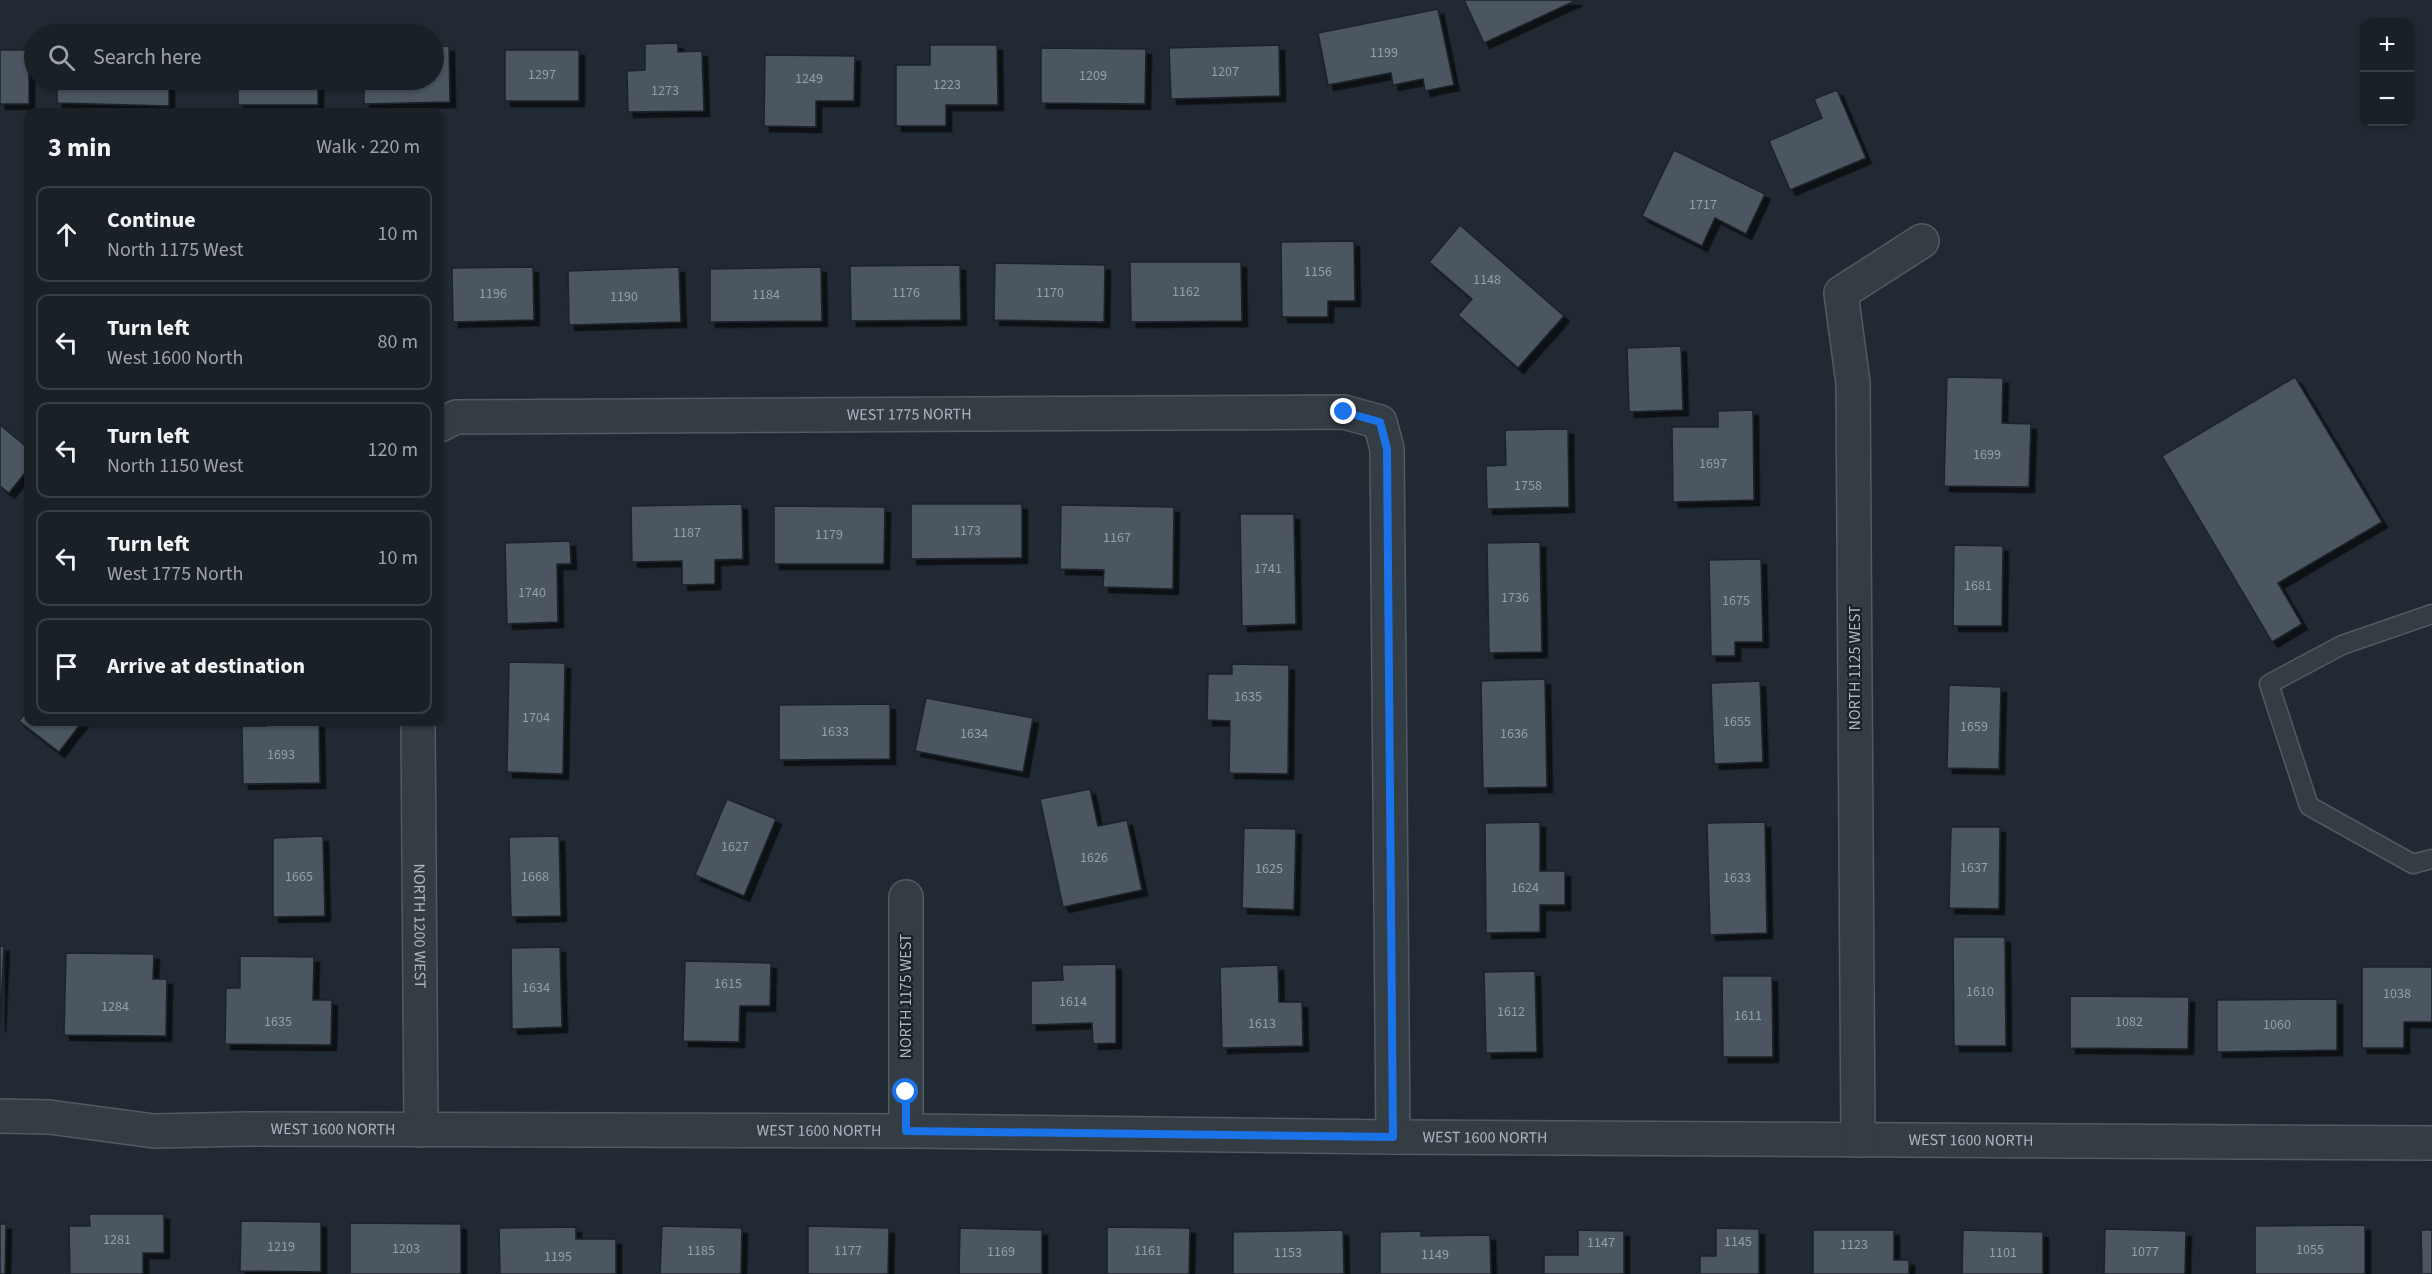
<!DOCTYPE html>
<html lang="en">
<head>
<meta charset="utf-8">
<style>
  :root { --surface:#192026; --page:#262d32; --text:#f1f3f6; --muted:#9fa3a7; --line:#373e43 }
  body { margin:0; font-family:"Source Sans 3",sans-serif; background:var(--page); color:var(--text) }
  .controls { position:absolute; right:18px; top:18px; display:grid; overflow:hidden; border-radius:12px; box-shadow:0 2px 4px #0004 }
  .controls button { width:54px; height:54px; display:grid; place-items:center; padding:0; border:0; border-bottom:2px solid var(--line); background:var(--surface); color:var(--text); font:30px sans-serif }
  .stop { position:absolute; width:18px; height:18px; margin:-14px; border:4px solid #1a73e8; border-radius:50%; background:#fff }
  .stop.end { background:#1a73e8; border-color:#fff; box-shadow:0 2px 6px #0008 }
  .list { margin:0; padding:0; list-style:none }
  h2 { display:flex; justify-content:space-between; align-items:center; height:78px; margin:0; padding:0 24px; font-size:26px }
  h2 small { font-size:20px; font-weight:400; color:var(--muted) }
  .list li { display:grid; grid-template-columns:39px 1fr auto; gap:18px; align-items:center; box-sizing:border-box; height:96px; margin:0 12px 12px; padding:0 12px; border:2px solid var(--line); border-radius:12px }
  .list b { display:block; font-size:22px; white-space:nowrap }
  .list p { margin:0; font-size:20px; white-space:nowrap; color:var(--muted) }
  .list em { font-size:20px; font-style:normal; color:var(--muted) }
  .icon { flex:none; width:33px; height:33px; fill:none; stroke:currentColor; stroke-width:2; stroke-linecap:round; stroke-linejoin:round }
  .map { position:relative; flex:none; width:2432px; height:1274px; overflow:hidden }
  .search { position:absolute; background:var(--surface); box-shadow:0 2px 4px #0004; left:24px; top:24px; width:420px; height:66px; display:flex; align-items:center; gap:15px; box-sizing:border-box; padding:0 21px; border-radius:33px; color:var(--muted); font-size:22px }
  .panel { position:absolute; background:var(--surface); box-shadow:0 2px 4px #0004; left:24px; top:108px; width:420px; height:618px; border-radius:12px }
  .map>svg:first-child { display:block }
  .building { fill:#4c5661; stroke:#1c232a; stroke-width:1.5; filter:url(#shadow) }
  .lines { fill:none; stroke-linecap:round; stroke-linejoin:round }
  .lane-casing { stroke:#525a62; stroke-width:21 }
  .street-casing { stroke:#525a62; stroke-width:36 }
  .lane { stroke:#343c44; stroke-width:18 }
  .street { stroke:#343c44; stroke-width:33 }
  .route { stroke:#1a73e8; stroke-width:8 }
  .labels { text-anchor:middle; dominant-baseline:central; stroke-width:4.5; stroke-linejoin:round; paint-order:stroke }
  .number-label { font-size:14px; fill:#969fa9 }
  .street-label { font-size:16px; fill:#aeb7c1; stroke:#1a2128 }
</style>
</head>
<body>
<div class="map">
<svg width="2432" height="1274" viewBox="0 0 2432 1274">
  <defs>
    <filter id="shadow"><feDropShadow dx="5.5" dy="5.5" stdDeviation="0" flood-color="#0009"/></filter>
  </defs>
  <rect width="100%" height="100%" fill="#212a33"/>
  <!-- building -->
  <g class="building">
    <path d="M1464 0H1577L1484 43Z"/>
    <path d="M1438 9 1454 85 1425 91 1423 79 1393 85 1391 73 1328 85 1318 33Z"/>
    <path d="M678 43V52L702 51 704 111 628 112 627 71 645 70V44Z"/>
    <path d="M930 45H997L998 105H946V126H896V65H930Z"/>
    <path d="M1279 45 1280 96 1171 99 1169 48Z"/>
    <path d="M449 46 450 102 364 104V80H434V47Z"/>
    <path d="M1041 48 1146 49 1145 104 1041 103Z"/>
    <rect x="0" y="50" width="29" height="54"/>
    <rect x="505" y="50" width="74" height="51"/>
    <path d="M765 55 855 56 854 101H816V127L764 126Z"/>
    <path d="M57 80H169V106L57 103Z"/>
    <rect x="238" y="80" width="80" height="25"/>
    <path d="M1837 90 1866 158 1790 190 1769 141 1822 118 1814 99Z"/>
    <path d="M1674 150 1765 194 1746 234 1715 218 1702 246 1642 216Z"/>
    <path d="M1460 225 1564 316 1518 368 1458 315 1472 299 1429 262Z"/>
    <path d="M1354 241 1355 301H1328V317H1282L1281 242Z"/>
    <path d="M1130 262H1241L1242 321 1131 322Z"/>
    <path d="M995 263 1105 265 1104 322 994 320Z"/>
    <path d="M960 265 961 320 851 321 850 266Z"/>
    <path d="M533 267 534 320 453 322 452 268Z"/>
    <path d="M679 267 681 322 569 325 568 271Z"/>
    <path d="M821 267 822 321 710 322V269Z"/>
    <path d="M1681 346 1683 410 1629 412 1627 348Z"/>
    <path d="M1947 377 2003 378 2002 423 2031 424 2029 487 1944 486Z"/>
    <path d="M2295 377 2382 522 2278 583 2302 624 2272 642 2162 456Z"/>
    <path d="M1753 410 1754 500 1673 502 1672 427H1718V411Z"/>
    <path d="M0 425 28 448V469L9 493 0 486Z"/>
    <path d="M1568 429 1569 507 1487 509 1486 466 1506 465 1505 430Z"/>
    <path d="M742 504 743 559 715 560V584L682 585V561L632 562 631 506Z"/>
    <path d="M911 504H1022V558L911 559Z"/>
    <path d="M1061 505 1174 507 1173 589 1103 587 1104 570 1060 569Z"/>
    <path d="M774 506 885 507 884 564H774Z"/>
    <path d="M1240 514H1294L1296 624 1242 626Z"/>
    <path d="M570 541 571 564H557L558 622 507 624 505 543Z"/>
    <path d="M1540 542 1542 652 1489 653 1487 543Z"/>
    <path d="M1954 545 2003 546 2002 626H1953Z"/>
    <path d="M1761 559 1763 642H1735V656H1711L1709 560Z"/>
    <path d="M509 662 565 663 563 774 507 772Z"/>
    <path d="M1232 664 1289 665 1288 774 1229 773 1230 721 1207 720 1208 674H1232Z"/>
    <path d="M1545 679 1547 787 1483 788 1481 681Z"/>
    <path d="M1760 681 1763 762 1714 764 1711 683Z"/>
    <path d="M1949 685 2001 687 1999 769 1947 768Z"/>
    <path d="M926 698 1033 718 1023 772 915 751Z"/>
    <path d="M890 704V759L779 760V705Z"/>
    <path d="M28 709V722H82L59 752 19 721Z"/>
    <path d="M266 722H319L320 783 243 784 242 726H266Z"/>
    <path d="M1090 789 1098 826 1127 820 1142 890 1063 907 1040 799Z"/>
    <path d="M727 799 776 819 744 896 695 875Z"/>
    <path d="M1540 822V871H1565V905H1540V932L1486 933 1485 823Z"/>
    <path d="M1765 822 1767 933 1710 935 1707 823Z"/>
    <path d="M1951 827H2000L1999 909 1949 908Z"/>
    <path d="M1244 828 1296 829 1294 910 1242 908Z"/>
    <path d="M323 836 325 916 273 917V838Z"/>
    <path d="M559 836 561 916 511 917 509 837Z"/>
    <path d="M1953 937H2005L2006 1046H1954Z"/>
    <path d="M0 946H4L0 1027Z"/>
    <path d="M560 947 562 1027 512 1029 511 948Z"/>
    <path d="M66 953 154 954 153 979H167L166 1036 64 1035Z"/>
    <path d="M240 956 314 957 313 1000H332L331 1045 225 1044 226 988H240Z"/>
    <path d="M685 961 771 963 770 1006H740L739 1042 683 1041Z"/>
    <path d="M1116 964V1043L1093 1044 1092 1023 1031 1025V981L1063 980 1062 965Z"/>
    <path d="M1278 965 1279 1002H1302L1303 1046 1222 1048 1220 967Z"/>
    <path d="M2362 967H2432V1022H2404V1048H2362Z"/>
    <path d="M1535 971 1537 1052 1486 1053 1484 972Z"/>
    <path d="M1722 976H1772L1773 1057H1723Z"/>
    <path d="M2070 996 2189 997 2188 1049 2070 1048Z"/>
    <path d="M2337 999V1050L2217 1052V1000Z"/>
    <path d="M89 1214H164V1253H143V1274H70L69 1226H90Z"/>
    <path d="M241 1221 321 1222V1272L240 1271Z"/>
    <path d="M350 1223 461 1224V1274H350Z"/>
    <path d="M0 1224H6L5 1274H0Z"/>
    <path d="M2365 1225V1274H2255V1226Z"/>
    <path d="M662 1226 742 1228 741 1274H660Z"/>
    <path d="M808 1226 889 1228 888 1274H808Z"/>
    <path d="M576 1227V1239H616V1274H500L499 1228Z"/>
    <path d="M1107 1227 1190 1228 1189 1274H1107Z"/>
    <path d="M960 1228 1042 1230V1274H959Z"/>
    <path d="M1716 1228 1759 1229V1274H1700V1256H1716Z"/>
    <path d="M2105 1229 2186 1231 2185 1274H2104Z"/>
    <path d="M1343 1230 1344 1274H1233V1232Z"/>
    <path d="M1578 1230 1624 1231V1274H1544V1255H1578Z"/>
    <path d="M1813 1230H1894V1260H1909V1274H1813Z"/>
    <path d="M1963 1230 2043 1232V1274H1962Z"/>
    <path d="M2421 1230H2432V1274H2422Z"/>
    <path d="M1421 1231V1236L1490 1235 1491 1274H1380V1232Z"/>
  </g>
  <g class="lines">
    <defs>
      <path id="lane" d="M2432 614 2342 645 2269 684 2309 806 2413 864 2432 859"/>
      <g id="street">
        <path id="s1" d="M440 425 456 417 1344 412 1380 422 1387 449 1393 1137"/>
        <path id="s2" d="M418 722 421 1130"/>
        <path d="M906 897V1131"/>
        <path id="s3" d="M0 1116 49 1117 154 1131 248 1129 916 1131 1393 1137 2432 1143"/>
        <path d="M1858 1140 1853 383 1841 293 1922 241"/>
      </g>
    </defs>
    <!-- lane casing -->
    <use href="#lane" class="lane-casing"/>
    <!-- street casing -->
    <use href="#street" class="street-casing"/>
    <!-- lane -->
    <use href="#lane" class="lane"/>
    <!-- street -->
    <use href="#street" class="street"/>
  </g>
  <g class="lines">
    <!-- route -->
    <path class="route" d="M906 1092V1131L1393 1137 1387 449 1380 422 1344 412"/>
  </g>
  <g class="labels">
    <!-- number labels -->
    <g class="number-label">
      <text x="1384" y="53">1199</text>
      <text x="1225" y="72">1207</text>
      <text x="542" y="75">1297</text>
      <text x="1093" y="76">1209</text>
      <text x="809" y="79">1249</text>
      <text x="947" y="85">1223</text>
      <text x="665" y="91">1273</text>
      <text x="1703" y="205">1717</text>
      <text x="1318" y="272">1156</text>
      <text x="1487" y="280">1148</text>
      <text x="1186" y="292">1162</text>
      <text x="906" y="293">1176</text>
      <text x="1050" y="293">1170</text>
      <text x="493" y="294">1196</text>
      <text x="766" y="295">1184</text>
      <text x="624" y="297">1190</text>
      <text x="1987" y="455">1699</text>
      <text x="1713" y="464">1697</text>
      <text x="1528" y="486">1758</text>
      <text x="967" y="531">1173</text>
      <text x="687" y="533">1187</text>
      <text x="829" y="535">1179</text>
      <text x="1117" y="538">1167</text>
      <text x="1268" y="569">1741</text>
      <text x="1978" y="586">1681</text>
      <text x="532" y="593">1740</text>
      <text x="1515" y="598">1736</text>
      <text x="1736" y="601">1675</text>
      <text x="1248" y="697">1635</text>
      <text x="536" y="718">1704</text>
      <text x="1737" y="722">1655</text>
      <text x="1974" y="727">1659</text>
      <text x="835" y="732">1633</text>
      <text x="974" y="734">1634</text>
      <text x="1514" y="734">1636</text>
      <text x="281" y="755">1693</text>
      <text x="735" y="847">1627</text>
      <text x="1094" y="858">1626</text>
      <text x="1974" y="868">1637</text>
      <text x="1269" y="869">1625</text>
      <text x="299" y="877">1665</text>
      <text x="535" y="877">1668</text>
      <text x="1737" y="878">1633</text>
      <text x="1525" y="888">1624</text>
      <text x="728" y="984">1615</text>
      <text x="536" y="988">1634</text>
      <text x="1980" y="992">1610</text>
      <text x="2397" y="994">1038</text>
      <text x="1073" y="1002">1614</text>
      <text x="115" y="1007">1284</text>
      <text x="1511" y="1012">1612</text>
      <text x="1748" y="1016">1611</text>
      <text x="278" y="1022">1635</text>
      <text x="2129" y="1022">1082</text>
      <text x="1262" y="1024">1613</text>
      <text x="2277" y="1025">1060</text>
      <text x="117" y="1240">1281</text>
      <text x="1738" y="1242">1145</text>
      <text x="1601" y="1243">1147</text>
      <text x="1854" y="1245">1123</text>
      <text x="281" y="1247">1219</text>
      <text x="406" y="1249">1203</text>
      <text x="2310" y="1250">1055</text>
      <text x="701" y="1251">1185</text>
      <text x="848" y="1251">1177</text>
      <text x="1148" y="1251">1161</text>
      <text x="1001" y="1252">1169</text>
      <text x="2145" y="1252">1077</text>
      <text x="1288" y="1253">1153</text>
      <text x="2003" y="1253">1101</text>
      <text x="1435" y="1255">1149</text>
      <text x="558" y="1257">1195</text>
    </g>
    <!-- street labels -->
    <g class="street-label">
      <text stroke="none"><textPath href="#s1" startOffset="471">WEST 1775 NORTH</textPath></text>
      <text transform="translate(1855 668) rotate(-90)">NORTH 1125 WEST</text>
      <text stroke="none"><textPath href="#s2" startOffset="204">NORTH 1200 WEST</textPath></text>
      <text transform="translate(906 996) rotate(-90)">NORTH 1175 WEST</text>
      <text stroke="none"><textPath href="#s3" startOffset="334">WEST 1600 NORTH</textPath></text>
      <text stroke="none"><textPath href="#s3" startOffset="820">WEST 1600 NORTH</textPath></text>
      <text stroke="none"><textPath href="#s3" startOffset="1486">WEST 1600 NORTH</textPath></text>
      <text stroke="none"><textPath href="#s3" startOffset="1972">WEST 1600 NORTH</textPath></text>
    </g>
  </g>
</svg>
<div class="controls">
<button>+</button>
<button>−</button>
</div>
<div class="stop" style="left:906px;top:1092px"></div>
<div class="stop end" style="left:1344px;top:412px"></div>
<div class="search"><svg class="icon" aria-label="search" viewBox="0 0 24 24"><circle cx="10" cy="10" r="6"/><path d="M15 15l6 6"/></svg>Search here</div>
<section class="panel">
<h2>3 min<small>Walk · 220 m</small></h2>
<ul class="list">
<li><svg class="icon" aria-label="ahead" viewBox="0 0 24 24"><path d="M12 20V5M6 11l6-6 6 6"/></svg><div><b>Continue</b><p>North 1175 West</p></div><em>10 m</em></li>
<li><svg class="icon" aria-label="left" viewBox="0 0 24 24"><path d="M17 20v-9H6M10 6l-5 5 5 5"/></svg><div><b>Turn left</b><p>West 1600 North</p></div><em>80 m</em></li>
<li><svg class="icon" aria-label="left" viewBox="0 0 24 24"><path d="M17 20v-9H6M10 6l-5 5 5 5"/></svg><div><b>Turn left</b><p>North 1150 West</p></div><em>120 m</em></li>
<li><svg class="icon" aria-label="left" viewBox="0 0 24 24"><path d="M17 20v-9H6M10 6l-5 5 5 5"/></svg><div><b>Turn left</b><p>West 1775 North</p></div><em>10 m</em></li>
<li><svg class="icon" aria-label="arrive" viewBox="0 0 24 24"><path d="M6 21V4h12l-3 4 3 4H6"/></svg><div><b>Arrive at destination</b></div></li>
</ul>
</section>
</div>
</body>
</html>
